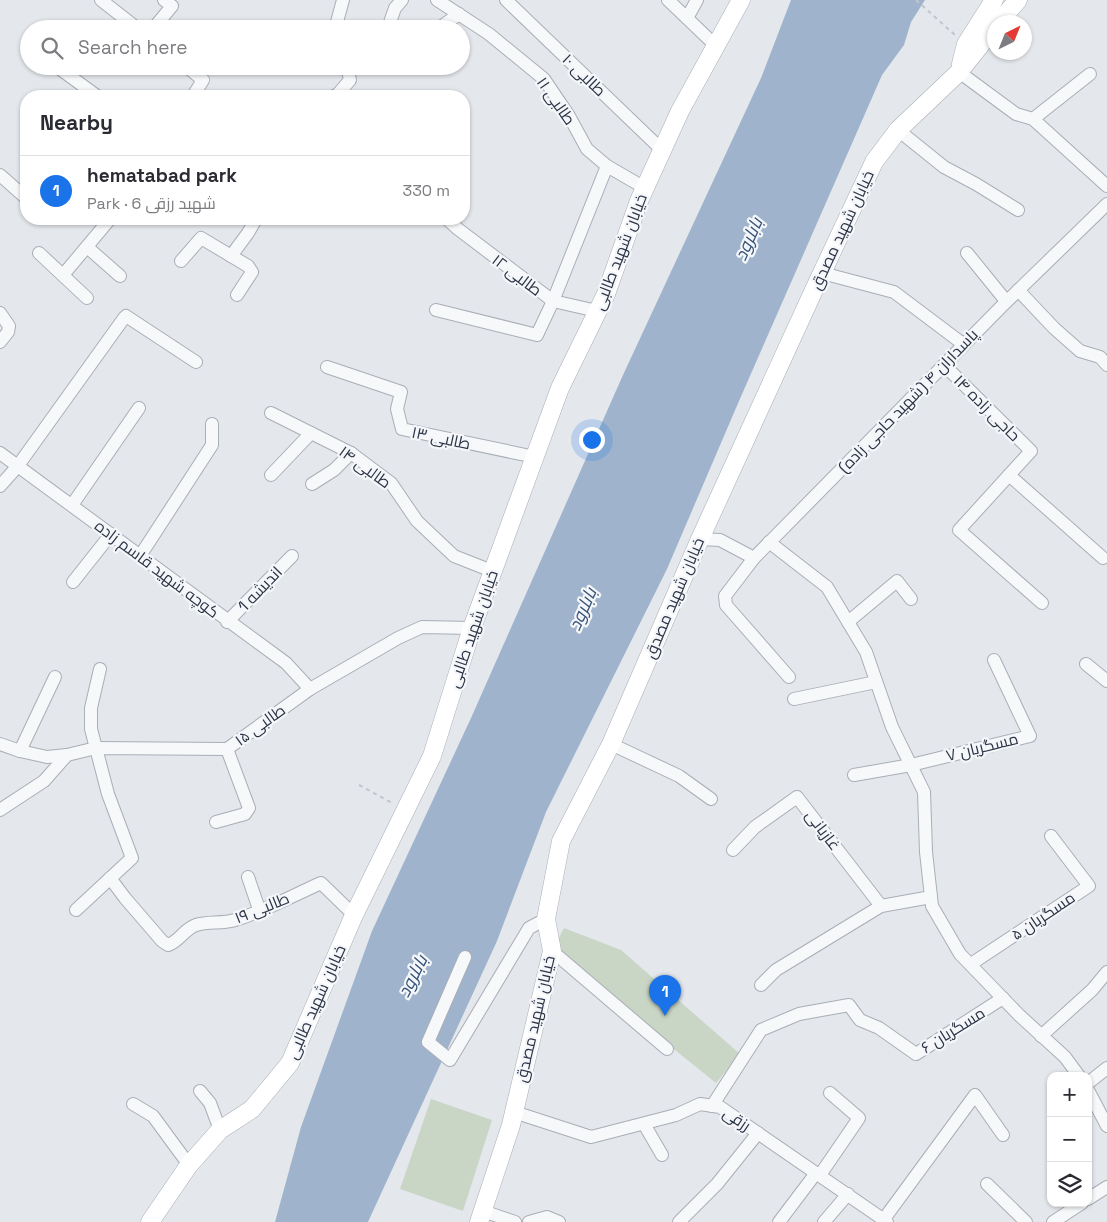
<!DOCTYPE html>
<html lang="en">
<head>
<meta charset="utf-8">
<style>
  :root { --surface:#fff; --page:#f2f2f3; --text:#2b2b33; --muted:#7c7c81; --line:#e1e1e2; --accent:#1a73e8 }
  body { margin:0; font-family:"Space Grotesk",Cairo,sans-serif; background:var(--page); color:var(--text) }
  .controls { position:absolute; right:15px; bottom:15px; display:grid; overflow:hidden; border-radius:10px; box-shadow:0 1px 4px #0004 }
  .controls button { width:45px; height:45px; display:grid; place-items:center; padding:0; border:0; border-bottom:1px solid var(--line); background:var(--surface); color:var(--text); font:25px sans-serif }
  .compass { position:absolute; left:987px; top:15px; width:45px; height:45px; border-radius:50%; background:var(--surface); box-shadow:0 1px 4px #0004; rotate:43deg }
  .you { position:absolute; left:591px; top:439px; width:18px; height:18px; margin:-12px; border:4px solid #fff; border-radius:50%; background:#1a73e8; box-shadow:0 0 0 8px #1a73e833 }
  .badge { display:grid; place-items:center; width:32px; height:32px; border-radius:50%; background:var(--accent); color:#fff; font-size:16px; font-weight:700 }
  .pin { position:absolute; translate:-50% -41px; filter:drop-shadow(0 1px 2px #0008) }
  .pin::after { content:''; position:absolute; top:26px; width:18px; height:15px; background:inherit; clip-path:polygon(0 0,100% 0,50% 100%) }
  .list { margin:0; padding:0; list-style:none }
  h2 { display:flex; justify-content:space-between; align-items:center; height:65px; margin:0; padding:0 20px; font-size:21px }
  h2 small { font-size:16px; font-weight:400; color:var(--muted) }
  .list li { display:grid; grid-template-columns:32px 1fr auto; gap:15px; align-items:center; box-sizing:border-box; height:70px; padding:0 20px; border-top:1px solid var(--line) }
  .list b { display:block; font-size:19px; white-space:nowrap }
  .list p { margin:0; font-size:16px; white-space:nowrap; color:var(--muted) }
  .list em { font-size:16px; font-style:normal; color:var(--muted) }
  .icon { flex:none; width:28px; height:28px; fill:none; stroke:currentColor; stroke-width:2; stroke-linecap:round; stroke-linejoin:round }
  .map { position:relative; flex:none; width:1107px; height:1222px; overflow:hidden }
  .search { position:absolute; background:var(--surface); box-shadow:0 1px 4px #0004; left:20px; top:20px; width:450px; height:55px; display:flex; align-items:center; gap:12px; box-sizing:border-box; padding:0 18px; border-radius:28px; color:var(--muted); font-size:19px }
  .panel { position:absolute; background:var(--surface); box-shadow:0 1px 4px #0004; left:20px; top:90px; width:450px; height:135px; border-radius:20px }
  .map>svg:first-child { display:block }
  .green { fill:#c9d6c5 }
  .water { fill:#9fb4cc }
  .lines { fill:none; stroke-linecap:round; stroke-linejoin:round }
  .street-casing { stroke:#a9aeb7; stroke-width:14 }
  .secondary-casing { stroke:#a9aeb7; stroke-width:19 }
  .path { stroke:#c2c5cb; stroke-width:2; stroke-dasharray:4 4; stroke-linecap:butt }
  .street { stroke:#f7f8fa; stroke-width:12 }
  .secondary { stroke:#fff; stroke-width:18 }
  .labels { text-anchor:middle; dominant-baseline:central; stroke-width:4.5; stroke-linejoin:round; paint-order:stroke }
  .street-label { font-size:16px; fill:#2b3445; stroke:#f4f6f9 }
  .water-label { font-size:18px; font-style:italic; fill:#34527a; stroke:#f4f6f9 }
</style>
</head>
<body>
<div class="map">
<svg width="1107" height="1222" viewBox="0 0 1107 1222">
  <rect width="100%" height="100%" fill="#e4e7ec"/>
  <!-- green -->
  <g class="green">
    <path d="M564 928 621 950 740 1054 716 1083 552 951Z"/>
    <path d="M431 1099 492 1120 463 1211 400 1189Z"/>
  </g>
  <!-- water -->
  <path class="water" d="M791 0H925L911 22 904 45 882 75 739 401 667 569 546 812 497 941 368 1222H275L301 1127 372 931 471 718 623 375 761 78Z"/>
  <g class="lines">
    <defs>
      <g id="street">
        <path d="M101 0 138 29"/>
        <path d="M437 0 489 34 544 79 569 116 587 149 607 166 645 188"/>
        <path d="M506 0 662 150"/>
        <path d="M668 0 716 46"/>
        <path d="M687 18 697 0"/>
        <path d="M388 28 395 8 402 0"/>
        <path d="M153 29 172 6 164 0"/>
        <path d="M335 29 343 0"/>
        <path d="M438 29 459 14"/>
        <path d="M56 66 97 96"/>
        <path d="M186 66 203 80 193 96"/>
        <path d="M959 72 1016 114 1033 119 1107 186"/>
        <path d="M334 96 338 94 350 80 347 66"/>
        <path d="M1033 119 1090 74"/>
        <path d="M898 130 944 167 976 184 1018 210"/>
        <path d="M0 175 26 198"/>
        <path d="M447 219 458 229 553 301 597 311"/>
        <path d="M87 247 120 276"/>
        <path d="M39 253 87 298"/>
        <path d="M967 253 1006 301"/>
        <path d="M231 256 248 233 256 219"/>
        <path d="M181 261 201 238 248 266 252 272 237 295"/>
        <path d="M822 273 894 292 963 344"/>
        <path d="M63 275 110 219"/>
        <path d="M1018 290 1054 328 1080 351 1100 357 1107 365"/>
        <path d="M436 310 537 335 553 301 607 166"/>
        <path d="M0 313 9 326 8 332 0 342"/>
        <path d="M944 365 1031 451 959 530 1042 603"/>
        <path d="M327 367 401 392 397 409 402 429 535 457"/>
        <path d="M271 413 351 453 391 483 417 521 454 556 492 571"/>
        <path d="M0 453 286 663 310 689"/>
        <path d="M271 475 311 433"/>
        <path d="M1009 475 1103 558"/>
        <path d="M312 484 334 470 351 453"/>
        <path d="M0 486 17 467 124 318 126 316 196 362"/>
        <path d="M72 505 139 408"/>
        <path d="M700 539 720 540 754 558 1000 308 1107 204"/>
        <path d="M769 542 827 587 866 652 892 727 924 792 926 852 932 906 960 954 1019 1015 1065 1057 1079 1076"/>
        <path d="M140 556 212 445V424"/>
        <path d="M754 558 725 596 726 605 789 677"/>
        <path d="M73 582 111 534"/>
        <path d="M227 622 292 556"/>
        <path d="M848 622 897 581 911 599"/>
        <path d="M1086 664 1107 681"/>
        <path d="M794 699 876 682"/>
        <path d="M0 744 20 751 47 757 67 755 96 748 227 749 310 689 398 638 422 627 472 628"/>
        <path d="M611 744 679 776 711 799"/>
        <path d="M20 751 55 677"/>
        <path d="M854 775 911 765 1030 736 994 660"/>
        <path d="M0 810 44 781 67 755"/>
        <path d="M216 822 245 814 249 808 227 749"/>
        <path d="M733 850 755 827 797 797 881 906"/>
        <path d="M248 877 260 912"/>
        <path d="M110 878 125 898 162 941 168 945C180 941 184 929 196 925 208 921 223 924 235 920 265 911 292 896 321 883L354 915"/>
        <path d="M76 910 132 858 108 794 91 729V708L100 669"/>
        <path d="M552 951 667 1049"/>
        <path d="M465 957 428 1042 450 1060 529 928 546 919"/>
        <path d="M971 964 1089 886 1051 836"/>
        <path d="M761 985 776 970 881 906 931 897"/>
        <path d="M1041 1036 1092 990 1107 972"/>
        <path d="M1088 1083 1107 1068"/>
        <path d="M1088 1090 1107 1126"/>
        <path d="M200 1091 210 1103 220 1130"/>
        <path d="M133 1104 153 1116 189 1165"/>
        <path d="M712 1106 761 1030 799 1014 849 1005 860 1020 879 1028 916 1054 1003 998"/>
        <path d="M514 1112 591 1137 676 1115 700 1104 720 1107 887 1222"/>
        <path d="M644 1124 662 1155"/>
        <path d="M820 1175 859 1118 830 1093"/>
        <path d="M987 1184 1026 1222"/>
        <path d="M1088 1199 1107 1187"/>
        <path d="M483 1211 515 1222"/>
        <path d="M884 1219 975 1095 1003 1135"/>
        <path d="M529 1222 547 1217 559 1222"/>
        <path d="M679 1222 717 1184 758 1133"/>
        <path d="M779 1222 816 1173"/>
        <path d="M824 1222 848 1194"/>
        <path d="M1053 1222 1082 1203"/>
      </g>
      <g id="secondary">
        <path d="M999 22 1018 0"/>
        <path d="M961 64 966 44 994 0"/>
        <path d="M150 1222 189 1165 220 1130 252 1109 290 1063 354 915 432 756 472 628 560 388 606 294 639 201 680 111 741 0"/>
        <path d="M479 1222 511 1125 552 951 546 919 561 841 611 744 700 539 813 292 874 162 898 130 959 72 994 28"/>
      </g>
    </defs>
    <!-- street casing -->
    <use href="#street" class="street-casing"/>
    <!-- secondary casing -->
    <use href="#secondary" class="secondary-casing"/>
    <!-- path -->
    <g class="path">
      <path d="M916 0 955 35"/>
      <path d="M359 785 392 803"/>
    </g>
    <!-- street -->
    <use href="#street" class="street"/>
    <!-- secondary -->
    <use href="#secondary" class="secondary"/>
  </g>
  <g class="labels">
    <!-- street labels -->
    <g class="street-label">
      <text transform="translate(584 75) rotate(44)">طالبی ۱۰</text>
      <text transform="translate(556 101) rotate(55)">طالبی ۱۱</text>
      <text transform="translate(842 230) rotate(-65)">خیابان شهید مصدق</text>
      <text transform="translate(620 252) rotate(-69)">خیابان شهید طالبی</text>
      <text transform="translate(517 275) rotate(37)">طالبی ۱۲</text>
      <text transform="translate(908 401) rotate(-46)">پاسداران ۴ (شهید حاجی زاده)</text>
      <text transform="translate(987 408) rotate(45)">حاجی زاده ۱۴</text>
      <text transform="translate(441 438) rotate(12)">طالبی ۱۳</text>
      <text transform="translate(365 467) rotate(36)">طالبی ۱۴</text>
      <text transform="translate(157 569) rotate(37)">کوچه شهید قاسم زاده</text>
      <text transform="translate(260 589) rotate(-46)">اندیشه 1</text>
      <text transform="translate(674 598) rotate(-67)">خیابان شهید مصدق</text>
      <text transform="translate(473 629) rotate(-71)">خیابان شهید طالبی</text>
      <text transform="translate(260 725) rotate(-36)">طالبی ۱۵</text>
      <text transform="translate(982 747) rotate(-14)">مسگریان ۷</text>
      <text transform="translate(823 830) rotate(53)">غازیانی</text>
      <text transform="translate(262 908) rotate(-22)">طالبی ۱۹</text>
      <text transform="translate(1043 916) rotate(-34)">مسگریان ۵</text>
      <text transform="translate(316 1002) rotate(-66)">خیابان شهید طالبی</text>
      <text transform="translate(535 1019) rotate(-77)">خیابان شهید مصدق</text>
      <text transform="translate(953 1030) rotate(-32)">مسگریان ۶</text>
      <text transform="translate(737 1119) rotate(34)">رزقی</text>
    </g>
    <!-- water labels -->
    <g class="water-label">
      <text transform="translate(748 239) rotate(-66)">بابلرود</text>
      <text transform="translate(582 609) rotate(-66)">بابلرود</text>
      <text transform="translate(412 976) rotate(-63)">بابلرود</text>
    </g>
  </g>
</svg>
<div class="controls">
<button>+</button>
<button>−</button>
<button><svg class="icon" aria-label="layers" viewBox="0 0 24 24"><path d="M12 4l9 5-9 5-9-5zM3 14l9 5 9-5"/></svg></button>
</div>
<svg class="compass" viewBox="-18 -18 36 36"><path d="M0-13l5 13h-10z" fill="#e53935"/><path d="M0 13l5-13h-10z" fill="#7c7c81"/></svg>
<div class="you"></div>
<div class="pin badge" style="left:665px;top:1016px">1</div>
<div class="search"><svg class="icon" aria-label="search" viewBox="0 0 24 24"><circle cx="10" cy="10" r="6"/><path d="M15 15l6 6"/></svg>Search here</div>
<section class="panel">
<h2>Nearby<small></small></h2>
<ul class="list">
<li><span class="badge">1</span><div><b>hematabad park</b><p>Park · شهید رزقی 6</p></div><em>330 m</em></li>
</ul>
</section>
</div>
</body>
</html>
